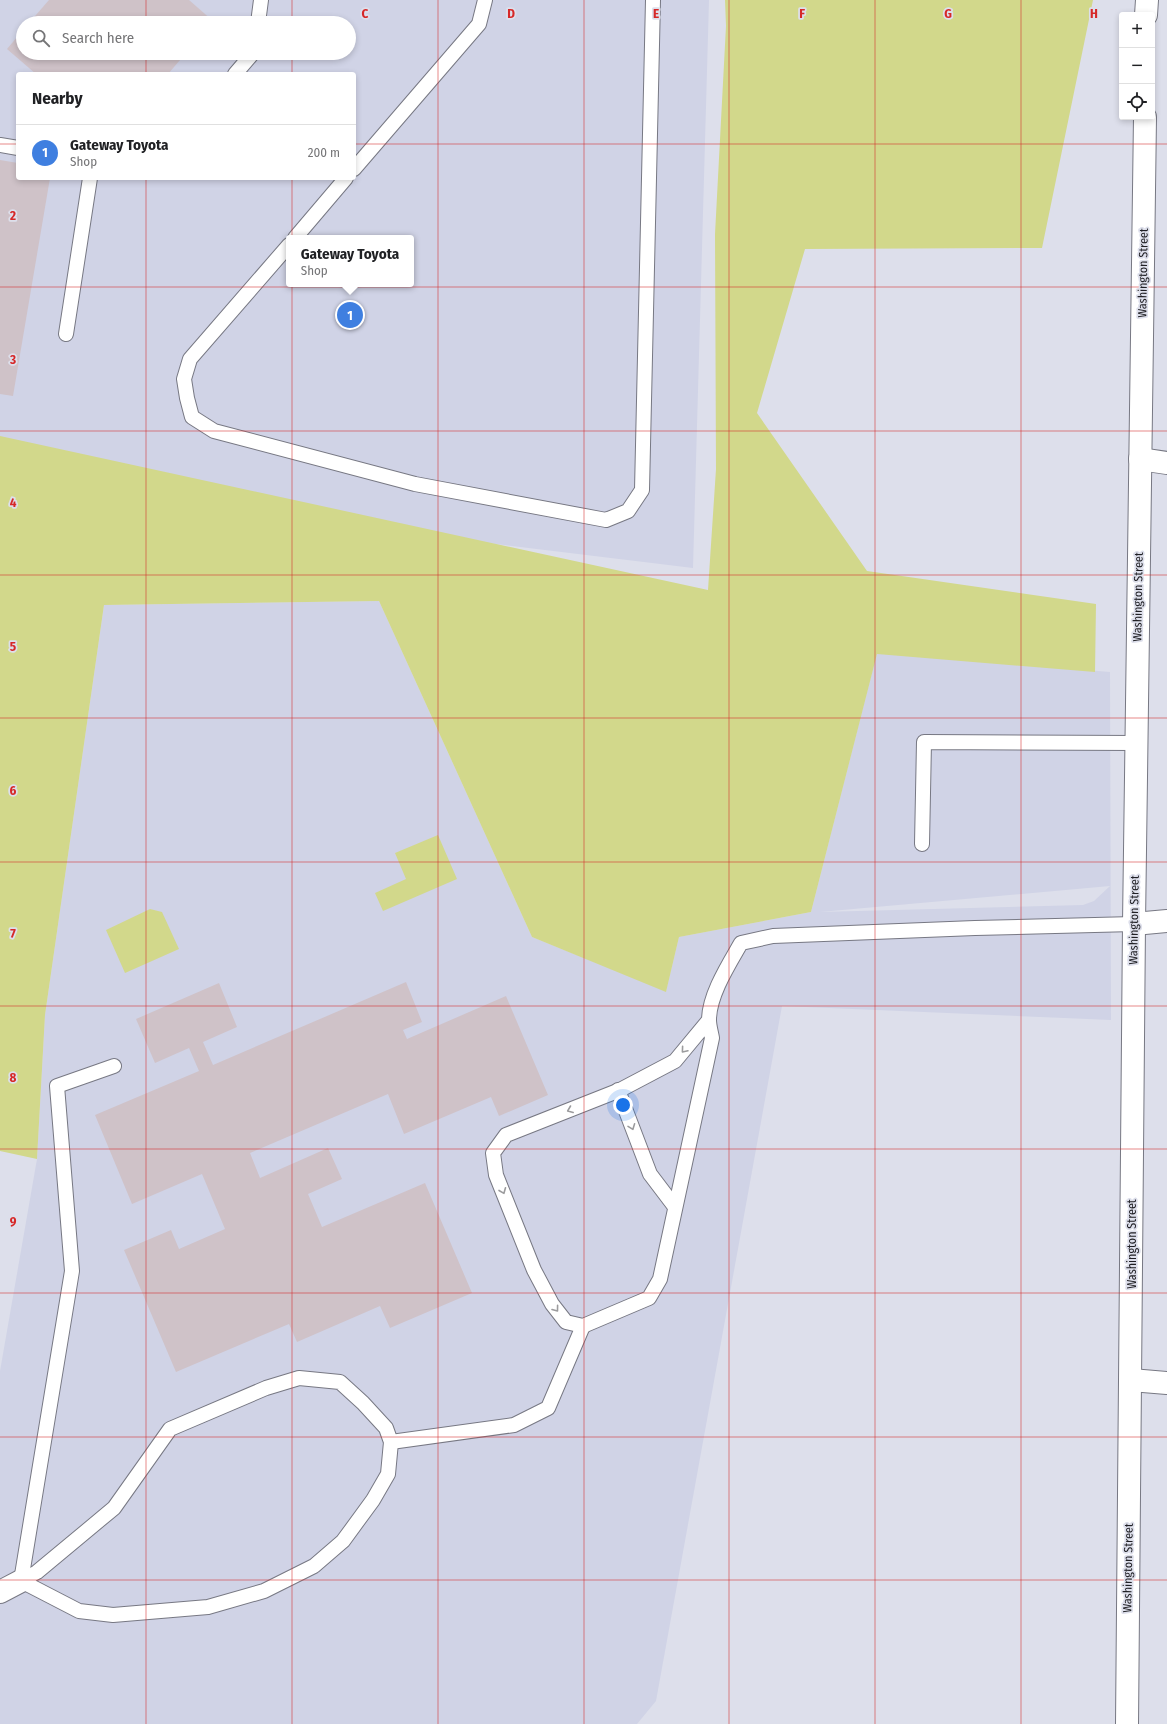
<!DOCTYPE html>
<html lang="en">
<head>
<meta charset="utf-8">
<style>
  :root { --surface:#fff; --page:#f6f6f6; --text:#202124; --muted:#757577; --line:#e0e0e0; --accent:#ea580c }
  body { margin:0; font-family:"Fira Sans Condensed",sans-serif; background:var(--page); color:var(--text) }
  .controls { position:absolute; right:12px; top:12px; display:grid; overflow:hidden; border-radius:4px; box-shadow:0 2px 6px #0003 }
  .controls button { width:36px; height:36px; display:grid; place-items:center; padding:0; border:0; border-bottom:1px solid var(--line); background:var(--surface); color:var(--text); font:20px sans-serif }
  .you { position:absolute; left:623px; top:1105px; width:14px; height:14px; margin:-10px; border:3px solid #fff; border-radius:50%; background:#1a73e8; box-shadow:0 0 0 6px #1a73e833 }
  .badge { display:grid; place-items:center; width:26px; height:26px; border-radius:50%; background:var(--accent); color:#fff; font-size:13px; font-weight:700 }
  .pin { position:absolute; translate:-50% -50%; border:2px solid #fff; box-shadow:0 1px 4px #0006 }
  .popup { position:absolute; left:286px; top:235px; width:128px; height:52px; box-sizing:border-box; display:grid; place-content:center; border-radius:4px; background:var(--surface); filter:drop-shadow(0 1px 3px #0005); font-size:13px; white-space:nowrap; color:var(--muted) }
  .popup b { font-size:15px; color:var(--text) }
  .popup::after { content:''; position:absolute; left:50%; top:100%; margin-left:-8px; border:8px solid transparent; border-top-color:var(--surface) }
  .list { margin:0; padding:0; list-style:none }
  h2 { display:flex; justify-content:space-between; align-items:center; height:52px; margin:0; padding:0 16px; font-size:17px }
  h2 small { font-size:13px; font-weight:400; color:var(--muted) }
  .list li { display:grid; grid-template-columns:26px 1fr auto; gap:12px; align-items:center; box-sizing:border-box; height:56px; padding:0 16px; border-top:1px solid var(--line) }
  .list b { display:block; font-size:15px; white-space:nowrap }
  .list p { margin:0; font-size:13px; white-space:nowrap; color:var(--muted) }
  .list em { font-size:13px; font-style:normal; color:var(--muted) }
  .icon { flex:none; width:22px; height:22px; fill:none; stroke:currentColor; stroke-width:2; stroke-linecap:round; stroke-linejoin:round }
  .map { position:relative; flex:none; width:1167px; height:1724px; overflow:hidden }
  .search { position:absolute; background:var(--surface); box-shadow:0 2px 6px #0003; left:16px; top:16px; width:340px; height:44px; display:flex; align-items:center; gap:10px; box-sizing:border-box; padding:0 14px; border-radius:22px; color:var(--muted); font-size:15px }
  .panel { position:absolute; background:var(--surface); box-shadow:0 2px 6px #0003; left:16px; top:72px; width:340px; height:108px; border-radius:4px }
  .map>svg:first-child { display:block }
  .built { fill:#d0d3e6; fill-rule:evenodd }
  .green { fill:#d2d88b }
  .building { fill:#cfc2c8 }
  .lines { fill:none; stroke-linecap:round; stroke-linejoin:round }
  .service-casing { stroke:#777883; stroke-width:16 }
  .minor-casing { stroke:#777883; stroke-width:24 }
  .secondary-casing { stroke:#777883; stroke-width:24 }
  .service { stroke:#fff; stroke-width:14 }
  .minor { stroke:#fff; stroke-width:22 }
  .secondary { stroke:#fff; stroke-width:22 }
  .oneway { stroke:#9b9b9d }
  .grid { fill:none; stroke:#d62828; stroke-width:1; stroke-opacity:0.55 }
  .labels { text-anchor:middle; dominant-baseline:central; stroke-width:3.5; stroke-linejoin:round; paint-order:stroke }
  .street-label { font-size:12px; fill:#202025; stroke:#dddfeb }
  .grid-label { font-size:13px; text-anchor:middle; font-weight:bold; fill:#d62828; stroke:#dddfeb; stroke-width:3.5; stroke-linejoin:round; paint-order:stroke }
</style>
</head>
<body>
<div class="map">
<svg width="1167" height="1724" viewBox="0 0 1167 1724">
  <rect width="100%" height="100%" fill="#dddfeb"/>
  <!-- built -->
  <g class="built">
    <path d="M0 0H709L693 568 332 524 0 452ZM23 23H349V53H23ZM18 74H354V178H18ZM289 238H411V284H289Z"/>
    <path d="M379 601 532 937 666 991 679 937 811 912 877 653 1110 672 1111 1020 782 1006 656 1701 637 1724H0V1371L37 1159 45 1015 104 605ZM1110 886 1094 901 1083 905 820 912Z"/>
  </g>
  <!-- green -->
  <g class="green">
    <path d="M725 0H1093L1042 248 805 249 757 413 867 571 1096 604 1095 672 877 654 811 912 679 937 666 992 532 937 379 601 104 605 45 1015 37 1159 0 1151V436L708 590 716 469 715 234 726 26Z"/>
    <path d="M438 835 457 879 383 911 375 893 406 879 395 853Z"/>
    <path d="M150 909 162 912 179 949 125 973 106 930Z"/>
  </g>
  <!-- building -->
  <g class="building">
    <path d="M49 0H189L213 21 211 23H29Z"/>
    <path d="M23 30V53H186L168 74H36L7 49Z"/>
    <path d="M0 160 18 163V178H50L13 396 0 394Z"/>
    <path d="M406 982 422 1022 403 1030 407 1039 506 996 548 1095 499 1116 491 1097 404 1134 388 1094 250 1153 260 1178 328 1148 342 1179 308 1194 322 1227 425 1183 472 1293 390 1328 380 1306 297 1342 289 1324 176 1372 124 1250 171 1230 179 1249 225 1229 202 1174 132 1204 95 1115 199 1071 189 1048 155 1063 136 1019 219 983 237 1027 203 1042 213 1065Z"/>
  </g>
  <g class="lines">
    <defs>
      <g id="service">
        <path d="M258 23 261 0"/>
        <path d="M235 74 253 53"/>
        <path d="M0 145 18 148"/>
        <path d="M354 169 479 24 485 0"/>
        <path d="M295 238 346 178"/>
        <path d="M289 245 190 359 184 379 187 398 192 417 214 431 415 484 606 520 628 511 642 490 653 0"/>
        <path d="M66 334 90 178"/>
        <path d="M922 844 924 742 1136 743"/>
        <path d="M709 1020 675 1061 620 1090 506 1135 493 1153 496 1175 534 1270 552 1304 566 1322 583 1326 649 1298 660 1279 712 1038C711 1032 709 1026 709 1020 709 995 729 964 741 943L773 936 975 928 1134 924"/>
        <path d="M618 1090 650 1174 675 1207"/>
        <path d="M299 1378 340 1382 363 1403 386 1428 391 1442 388 1474 373 1500 343 1541 314 1566 264 1591 208 1607 113 1615 79 1611 21 1581 37 1572 114 1508 170 1429 266 1388Z"/>
        <path d="M391 1442 514 1425 548 1408 583 1326"/>
        <path d="M21 1581 72 1271 57 1086 114 1066"/>
      </g>
      <g id="minor">
        <path d="M1140 459 1167 463"/>
        <path d="M1134 924 1167 921"/>
        <path d="M1131 1380 1167 1383"/>
        <path d="M0 1592 21 1581"/>
      </g>
      <g id="secondary">
        <path d="M1146 15 1147 0"/>
        <path d="M1127 1724 1134 924 1145 117"/>
      </g>
    </defs>
    <!-- service casing -->
    <use href="#service" class="service-casing"/>
    <!-- minor casing -->
    <use href="#minor" class="minor-casing"/>
    <!-- secondary casing -->
    <use href="#secondary" class="secondary-casing"/>
    <!-- service -->
    <use href="#service" class="service"/>
    <!-- minor -->
    <use href="#minor" class="minor"/>
    <!-- secondary -->
    <use href="#secondary" class="secondary"/>
  </g>
  <!-- one-way arrows -->
  <defs><path id="oneway-chevron" d="M-2-3.5L2.5 0L-2 3.5" fill="none" stroke-width="1.6" stroke-linecap="round" stroke-linejoin="round"/></defs>
  <g class="oneway">
    <use href="#oneway-chevron" transform="translate(684 1050) rotate(130)"/>
    <use href="#oneway-chevron" transform="translate(570 1110) rotate(158)"/>
    <use href="#oneway-chevron" transform="translate(632 1127) rotate(69)"/>
    <use href="#oneway-chevron" transform="translate(503 1191) rotate(68)"/>
    <use href="#oneway-chevron" transform="translate(556 1309) rotate(53)"/>
  </g>
  <!-- grid -->
  <path class="grid" d="M146 0V23M292 0V23M438 0V1724M584 0V1724M729 0V1724M875 0V1724M1021 0V1724M146 53V74M292 53V74M0 144H18M354 144H1167M146 178V1724M292 178V1724M0 287H1167M0 431H1167M0 575H1167M0 718H1167M0 862H1167M0 1006H1167M0 1149H1167M0 1293H1167M0 1437H1167M0 1580H1167"/>
  <g class="labels">
    <!-- street labels -->
    <g class="street-label">
      <text transform="translate(1143 273) rotate(-89)">Washington Street</text>
      <text transform="translate(1138 597) rotate(-89)">Washington Street</text>
      <text transform="translate(1134 920) rotate(-89)">Washington Street</text>
      <text transform="translate(1132 1244) rotate(-90)">Washington Street</text>
      <text transform="translate(1128 1568) rotate(-89)">Washington Street</text>
    </g>
  </g>
  <g class="grid-label">
    <text x="365" y="18">C</text>
    <text x="511" y="18">D</text>
    <text x="656" y="18">E</text>
    <text x="802" y="18">F</text>
    <text x="948" y="18">G</text>
    <text x="1094" y="18">H</text>
    <text x="13" y="220">2</text>
    <text x="13" y="364">3</text>
    <text x="13" y="507">4</text>
    <text x="13" y="651">5</text>
    <text x="13" y="795">6</text>
    <text x="13" y="938">7</text>
    <text x="13" y="1082">8</text>
    <text x="13" y="1226">9</text>
  </g>
</svg>
<div class="controls">
<button>+</button>
<button>−</button>
<button><svg class="icon" aria-label="locate" viewBox="0 0 24 24"><circle cx="12" cy="12" r="6"/><path d="M12 2v4M12 18v4M2 12h4M18 12h4"/></svg></button>
</div>
<div class="you"></div>
<div class="pin badge" style="left:350px;top:315px;background:#3f7fe0">1</div>
<div class="popup"><b>Gateway Toyota</b>Shop</div>
<div class="search"><svg class="icon" aria-label="search" viewBox="0 0 24 24"><circle cx="10" cy="10" r="6"/><path d="M15 15l6 6"/></svg>Search here</div>
<section class="panel">
<h2>Nearby<small></small></h2>
<ul class="list">
<li><span class="badge" style="background:#3f7fe0">1</span><div><b>Gateway Toyota</b><p>Shop</p></div><em>200 m</em></li>
</ul>
</section>
</div>
</body>
</html>
